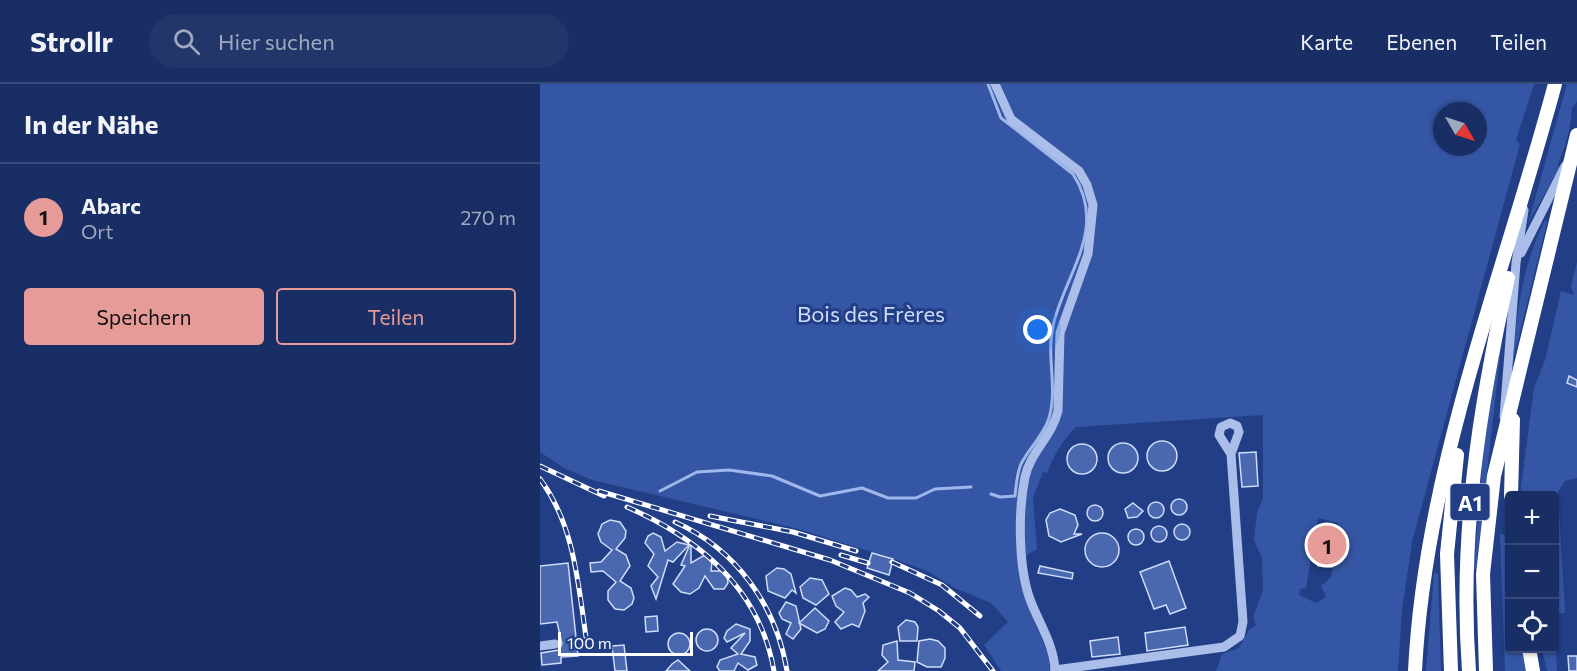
<!DOCTYPE html>
<html lang="de">
<head>
<meta charset="utf-8">
<style>
  :root { --surface:#192e64; --page:#22366a; --text:#f1f3f6; --muted:#9fa8bf; --line:#374a78; --accent:#e69b98 }
  body { margin:0; font-family:Commissioner,sans-serif; background:var(--page); color:var(--text) }
  .controls { position:absolute; right:18px; bottom:18px; display:grid; overflow:hidden; border-radius:6px; box-shadow:0 2px 4px #0004 }
  .controls button { width:54px; height:54px; display:grid; place-items:center; padding:0; border:0; border-bottom:2px solid var(--line); background:var(--surface); color:var(--text); font:30px sans-serif }
  .compass { position:absolute; left:893px; top:18px; width:54px; height:54px; border-radius:50%; background:var(--surface); box-shadow:0 2px 4px #0004; rotate:129deg }
  .scale { position:absolute; left:18px; bottom:15px; width:135px; box-sizing:border-box; padding-left:6px; border:3px solid #fff; border-top:0; font-size:16px; line-height:21px; white-space:nowrap; color:#fff; -webkit-text-stroke:4px #213e86; paint-order:stroke }
  .you { position:absolute; left:498px; top:246px; width:21px; height:21px; margin:-15px; border:4px solid #fff; border-radius:50%; background:#1a73e8; box-shadow:0 0 0 9px #1a73e833 }
  .badge { display:grid; place-items:center; width:39px; height:39px; border-radius:50%; background:var(--accent); color:#111; font-size:20px; font-weight:700 }
  .pin { position:absolute; translate:-50% -50%; border:3px solid #fff; box-shadow:0 2px 6px #0006 }
  .list { margin:0; padding:0; list-style:none }
  h2 { display:flex; justify-content:space-between; align-items:center; height:78px; margin:0; padding:0 24px; font-size:26px }
  h2 small { font-size:20px; font-weight:400; color:var(--muted) }
  .list li { display:grid; grid-template-columns:39px 1fr auto; gap:18px; align-items:center; box-sizing:border-box; height:108px; padding:0 24px; border-top:2px solid var(--line) }
  .list b { display:block; font-size:22px; white-space:nowrap }
  .list p { margin:0; font-size:20px; white-space:nowrap; color:var(--muted) }
  .list em { font-size:20px; font-style:normal; color:var(--muted) }
  .actions { display:flex; gap:12px; padding:18px 24px }
  .actions a { flex:1; padding:14px 0; border:2px solid var(--accent); border-radius:6px; text-align:center; font-size:21px; color:var(--accent) }
  .actions .main { background:var(--accent); color:#111 }
  .icon { flex:none; width:33px; height:33px; fill:none; stroke:currentColor; stroke-width:2; stroke-linecap:round; stroke-linejoin:round }
  .map { position:relative; flex:none; width:1037px; height:587px; overflow:hidden }
  header { display:flex; align-items:center; gap:36px; box-sizing:border-box; height:84px; padding:0 30px; background:var(--surface); border-bottom:2px solid var(--line) }
  header strong { font-size:28px }
  nav { display:flex; gap:33px; margin-inline-start:auto; font-size:21px }
  .search { width:420px; height:54px; background:var(--page); display:flex; align-items:center; gap:15px; box-sizing:border-box; padding:0 21px; border-radius:33px; color:var(--muted); font-size:22px }
  main { display:flex }
  aside { flex:1; background:var(--surface) }
  .map>svg:first-child { display:block }
  .green { fill:#3556a4; fill-rule:evenodd }
  .lines { fill:none; stroke-linecap:round; stroke-linejoin:round }
  .stream { stroke:#9fb7eb; stroke-width:3 }
  .building { fill:#4a68af; stroke:#cfdbf7; stroke-width:1.5 }
  .minor { stroke:#abbeea; stroke-width:9 }
  .highway { stroke:#fff; stroke-width:14 }
  .rail-casing { stroke:#fff; stroke-width:5 }
  .rail { stroke:#213e86; stroke-width:3; stroke-dasharray:9; stroke-linecap:butt }
  .labels { text-anchor:middle; dominant-baseline:central; stroke-width:6; stroke-linejoin:round; paint-order:stroke }
  .shield { fill:#213e86; stroke:#bcc5db; stroke-width:1.5 }
  .shield-label { font-size:21px; font-weight:bold; fill:#fff }
  .park-label { font-size:22px; fill:#cfdbf7; stroke:#213e86 }
</style>
</head>
<body>
<header>
<strong>Strollr</strong>
<div class="search"><svg class="icon" aria-label="search" viewBox="0 0 24 24"><circle cx="10" cy="10" r="6"/><path d="M15 15l6 6"/></svg>Hier suchen</div>
<nav><a>Karte</a><a>Ebenen</a><a>Teilen</a></nav>
</header>
<main>
<aside>
<h2>In der Nähe<small></small></h2>
<ul class="list">
<li><span class="badge">1</span><div><b>Abarc</b><p>Ort</p></div><em>270 m</em></li>
</ul>
<div class="actions"><a class="main">Speichern</a><a>Teilen</a></div>
</aside>
<div class="map">
<svg width="1037" height="587" viewBox="0 0 1037 587">
  <rect width="100%" height="100%" fill="#213e86"/>
  <!-- green -->
  <g class="green">
    <path d="M0 0H994L976 56 980 60 872 458 862 527 858 587H676L682 570 699 564 709 546 716 541 713 533 723 506 722 474 714 456 717 428 723 415V331L536 343C522 357 514 371 507 389L503 388 493 414 497 465 479 476 488 522 508 570 510 587H461L444 561 468 538 451 519 415 504 387 487 354 475 255 444 52 396 24 384 0 368ZM902 27H938V63H902ZM778 434 798 439 799 446 791 493 781 502 786 513 776 519 759 511 760 505 766 504Z"/>
    <path d="M1027 0H1037V17L1032 24C1030 49 1027 57 1018 80L1019 84 988 140Z"/>
    <path d="M1005 136 1007 138 973 277C976 228 983 180 1005 136Z"/>
    <path d="M1037 178V394L1025 397 1018 408 1025 529 1015 530 1014 412 980 410 994 304 1005 276 1021 207 1034 211 1031 202Z"/>
    <path d="M963 247 936 485H934L944 356Z"/>
    <path d="M960 450 969 451V564L984 565 987 587H965Z"/>
    <path d="M894 489H898L901 587H886Z"/>
    <path d="M1015 546 1017 587H1007L1002 565 1014 564Z"/>
  </g>
  <g class="lines">
    <!-- stream -->
    <g class="stream">
      <path d="M448 0 461 34 533 90C569 145 524 191 513 242 506 272 518 304 509 334 504 351 489 364 481 380 477 389 476 402 475 412L460 413 451 410"/>
      <path d="M120 407 157 388 189 386 232 392 280 412 322 404 348 414H376L395 405 431 403"/>
    </g>
  </g>
  <!-- building -->
  <g class="building">
    <path d="M1029 292 1037 296V303L1027 299Z"/>
    <circle cx="622" cy="372" r="15"/>
    <circle cx="583" cy="374" r="15"/>
    <circle cx="542" cy="375" r="15"/>
    <path d="M716 368 718 402 702 403 699 369Z"/>
    <circle cx="639" cy="423" r="8"/>
    <circle cx="616" cy="426" r="8"/>
    <path d="M593 419 603 427 597 433 588 434 585 425Z"/>
    <circle cx="555" cy="429" r="8"/>
    <path d="M520 425 535 431 538 441 534 450H542L521 458 509 452 506 436 510 429Z"/>
    <path d="M70 436 80 438 86 447 85 454 76 465 86 471 90 482 80 497 91 504 94 514 92 520 84 526 75 525 68 516V507L76 498 63 487 51 488 50 479 61 478 72 466 61 458 58 450 62 440Z"/>
    <circle cx="642" cy="448" r="8"/>
    <circle cx="619" cy="450" r="8"/>
    <path d="M785 444 794 446 788 475 793 476 792 483 778 482Z"/>
    <circle cx="596" cy="453" r="8"/>
    <path d="M113 449 121 453 125 467 137 458 149 461 133 478 128 476 116 515 111 502 118 493 108 482 114 470 105 459 108 452Z"/>
    <circle cx="562" cy="466" r="17"/>
    <path d="M151 458V479L163 472 169 473 172 478 171 487H181L187 493 188 499 184 505H174L165 492 159 504 150 510 141 508 133 500 145 482 141 481Z"/>
    <path d="M332 469 353 475 349 491 327 484Z"/>
    <path d="M629 477 646 524 630 530 626 521 614 525 600 488Z"/>
    <path d="M28 479 38 572 21 573V579L2 581 1 569 19 566 22 560 17 538 0 540V482Z"/>
    <path d="M500 482 533 489 532 495 498 489Z"/>
    <path d="M237 484 244 485 251 490 256 509 252 506 245 514 228 507 226 492Z"/>
    <path d="M270 494 282 496 289 510 276 521 263 514 260 503Z"/>
    <path d="M305 504 311 506 317 513 325 510 329 513 323 519 325 527 319 543 312 540 301 545 295 538 304 528 296 522 292 512Z"/>
    <path d="M246 518 256 522 261 545 253 555 246 550 251 539 242 535 239 529Z"/>
    <path d="M275 524 289 537 285 545 277 549 259 539Z"/>
    <path d="M117 532 118 547 106 548 105 533Z"/>
    <path d="M366 536 375 538 378 543 377 557H360L358 543Z"/>
    <path d="M196 540 210 545V557L201 570 215 573 217 581 208 586 198 579 194 587H180L177 583 180 576 198 570 191 564 205 549 187 558 184 554 187 547Z"/>
    <path d="M645 543 648 561 607 567 605 549Z"/>
    <circle cx="167" cy="556" r="11"/>
    <circle cx="139" cy="560" r="11"/>
    <path d="M578 553 580 570 552 573 550 557Z"/>
    <path d="M390 555 398 557 405 564V574L401 583H387L377 578 379 557Z"/>
    <path d="M357 557 358 576 375 578 374 587H338L348 578 342 571 343 561Z"/>
    <path d="M84 561 87 587H75L72 562Z"/>
    <path d="M1028 572H1037V587H1029Z"/>
    <path d="M138 576 150 587H126L132 580Z"/>
  </g>
  <g class="lines">
    <!-- minor -->
    <g class="minor">
      <path d="M455 0 471 35 539 87 547 101 553 121 548 170 520 249 518 327C512 352 490 369 485 393 478 427 478 485 491 518 500 541 514 561 515 587"/>
      <path d="M981 169 1025 82"/>
      <path d="M964 333 976 179 984 126"/>
      <path d="M0 562 15 560"/>
      <path d="M515 586 684 563 700 552 703 538 691 370 699 348 697 342 690 339 681 343 679 351 691 370"/>
    </g>
    <!-- highway -->
    <g class="highway">
      <path d="M971 412 973 336"/>
      <path d="M989 564 993 587"/>
      <path d="M875 587C885 385 963 194 1015 0"/>
      <path d="M911 587 907 470 917 371"/>
      <path d="M929 587C919 454 939 323 968 194"/>
      <path d="M946 587 943 490 954 392 1037 51"/>
    </g>
    <defs>
      <g id="rail">
        <path d="M0 382 64 412"/>
        <path d="M0 395C34 440 38 499 46 553"/>
        <path d="M59 407 290 476 370 509 399 527 420 544 453 587"/>
        <path d="M87 423C160 455 220 505 234 587"/>
        <path d="M170 432 253 448 316 467"/>
        <path d="M135 438C196 465 236 521 247 587"/>
        <path d="M301 471 328 479"/>
        <path d="M352 478 402 501 440 532"/>
      </g>
    </defs>
    <!-- rail casing -->
    <use href="#rail" class="rail-casing"/>
    <!-- rail -->
    <use href="#rail" class="rail"/>
  </g>
  <g class="labels">
    <!-- shield labels -->
    <rect class="shield" x="910.5" y="400" width="39" height="36" rx="4.5"/>
    <g class="shield-label">
      <text x="930" y="418">A1</text>
    </g>
    <!-- park labels -->
    <g class="park-label">
      <text x="331" y="229">Bois des Frères</text>
    </g>
  </g>
</svg>
<div class="controls">
<button>+</button>
<button>−</button>
<button><svg class="icon" aria-label="locate" viewBox="0 0 24 24"><circle cx="12" cy="12" r="6"/><path d="M12 2v4M12 18v4M2 12h4M18 12h4"/></svg></button>
</div>
<svg class="compass" viewBox="-18 -18 36 36"><path d="M0-13l5 13h-10z" fill="#e53935"/><path d="M0 13l5-13h-10z" fill="#9fa8bf"/></svg>
<div class="scale">100 m</div>
<div class="you"></div>
<div class="pin badge" style="left:787px;top:461px">1</div>
</div>
</main>
</body>
</html>
